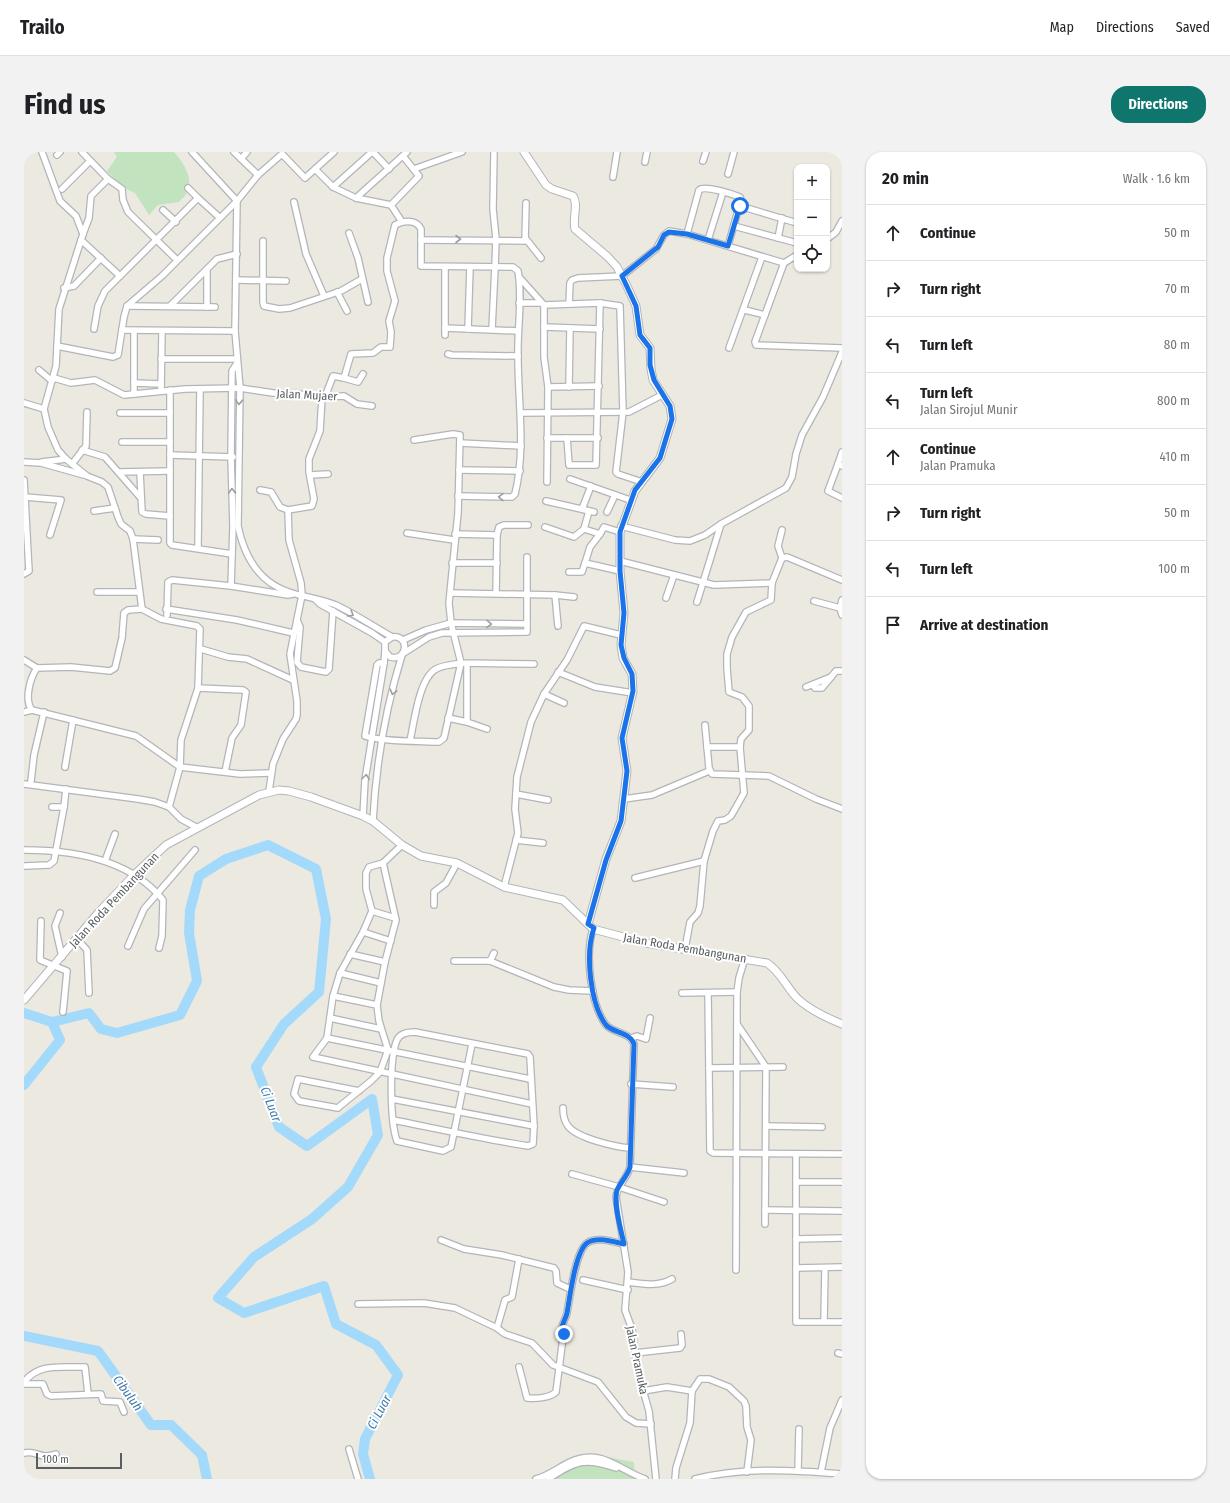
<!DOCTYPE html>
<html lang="en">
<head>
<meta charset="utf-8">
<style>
  :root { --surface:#fff; --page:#f2f2f2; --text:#202124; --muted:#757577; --line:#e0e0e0; --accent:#0f766e }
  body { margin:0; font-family:"Fira Sans Condensed",sans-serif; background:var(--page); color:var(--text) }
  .controls { position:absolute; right:12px; top:12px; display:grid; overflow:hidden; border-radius:8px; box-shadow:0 1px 3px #0004 }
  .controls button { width:36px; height:36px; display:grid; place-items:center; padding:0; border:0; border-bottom:1px solid var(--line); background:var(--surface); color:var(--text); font:20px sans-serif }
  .scale { position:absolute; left:12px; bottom:10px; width:86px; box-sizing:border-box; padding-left:4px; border:2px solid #5a5e62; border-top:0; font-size:11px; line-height:14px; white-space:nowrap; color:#5a5e62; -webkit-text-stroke:3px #fff; paint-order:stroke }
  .stop { position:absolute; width:12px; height:12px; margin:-9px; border:3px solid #1a73e8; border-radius:50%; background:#fff }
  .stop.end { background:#1a73e8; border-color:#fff; box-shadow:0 1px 4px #0008 }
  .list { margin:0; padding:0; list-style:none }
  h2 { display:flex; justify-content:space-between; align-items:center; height:52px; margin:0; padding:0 16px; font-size:17px }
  h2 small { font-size:13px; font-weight:400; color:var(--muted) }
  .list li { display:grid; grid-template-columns:26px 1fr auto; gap:12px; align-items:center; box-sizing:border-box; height:56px; padding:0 16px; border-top:1px solid var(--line) }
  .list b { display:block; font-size:15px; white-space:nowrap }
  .list p { margin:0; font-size:13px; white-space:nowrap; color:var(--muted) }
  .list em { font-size:13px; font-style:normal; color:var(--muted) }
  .icon { flex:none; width:22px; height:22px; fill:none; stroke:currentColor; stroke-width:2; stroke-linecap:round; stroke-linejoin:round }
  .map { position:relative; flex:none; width:818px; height:1327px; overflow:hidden; border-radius:16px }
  header { display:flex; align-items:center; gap:24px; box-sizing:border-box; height:56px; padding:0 20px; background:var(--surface); border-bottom:1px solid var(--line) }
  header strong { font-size:19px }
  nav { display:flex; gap:22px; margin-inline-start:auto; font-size:14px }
  .intro { display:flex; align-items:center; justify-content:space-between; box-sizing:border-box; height:96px; padding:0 24px }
  h1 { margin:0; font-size:28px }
  .button { padding:10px 18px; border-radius:16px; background:var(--accent); color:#fff; font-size:14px; font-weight:700 }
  main { display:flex; gap:24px; padding:0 24px }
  aside { flex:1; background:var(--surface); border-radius:16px; box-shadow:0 1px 3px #0004 }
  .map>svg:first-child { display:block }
  .green { fill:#c1e3be }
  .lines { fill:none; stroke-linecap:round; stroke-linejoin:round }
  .river { stroke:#a3dafb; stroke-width:10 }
  .minor-casing { stroke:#b2b5b9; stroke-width:8 }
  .tertiary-casing { stroke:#b2b5b9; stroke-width:9 }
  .minor { stroke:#fff; stroke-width:5.5 }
  .tertiary { stroke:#fff; stroke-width:7 }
  .oneway { stroke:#9c9ea1 }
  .route { stroke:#1a73e8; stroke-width:5 }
  .labels { text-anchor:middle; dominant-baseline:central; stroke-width:4; stroke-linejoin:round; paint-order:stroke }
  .street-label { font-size:12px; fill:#5a5e62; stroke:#fff }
  .water-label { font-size:13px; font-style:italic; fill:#427bac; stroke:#fff }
</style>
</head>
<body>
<header>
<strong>Trailo</strong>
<nav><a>Map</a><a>Directions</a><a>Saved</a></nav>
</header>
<div class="intro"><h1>Find us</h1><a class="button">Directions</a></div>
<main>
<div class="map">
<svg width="818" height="1327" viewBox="0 0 818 1327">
  <rect width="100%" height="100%" fill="#ece9e1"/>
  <!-- green -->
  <g class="green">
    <path d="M90 0H150C159 10 170 26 163 40 162 44 157 47 155 50L134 53 125 63 111 41 98 35 83 19 93 5Z"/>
    <path d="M566 1302 610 1310 611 1327H515L552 1304Z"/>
  </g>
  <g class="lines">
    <!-- river -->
    <g class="river">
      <path d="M0 861 28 870 65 861 77 877 93 881 156 863 173 829 165 781 166 758 175 724 202 707 244 693 292 717 302 767 295 840 260 872 232 915 255 975 283 994 348 947 354 983 324 1035 288 1067 230 1105 194 1146 220 1161 300 1134 312 1172 352 1193 374 1223 341 1287 339 1302 346 1327"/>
      <path d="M0 933 36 888 28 870"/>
      <path d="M0 1184 74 1199 127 1273H147L178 1303 183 1327"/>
    </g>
    <defs>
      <g id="minor">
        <path d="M18 0 36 49 52 64 59 82 35 157 32 214 20 257 24 275 34 298 42 307 63 324 78 330 84 335 94 365 97 372 106 379 109 387 118 457 137 467 173 474 176 477 174 536 157 588 156 615 145 655 157 667 172 675"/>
        <path d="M58 0 84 27 98 37 99 48 104 60 153 108"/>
        <path d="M168 0 213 49 211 179 216 236 214 374C220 403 234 430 265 440 280 445 297 447 312 453 331 462 349 474 368 485 386 482 384 510 366 505L361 499V490L368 485"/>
        <path d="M210 0 234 23"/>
        <path d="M349 0 365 17"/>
        <path d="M33 3 36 0"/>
        <path d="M217 7 223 0"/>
        <path d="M679 9 682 0"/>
        <path d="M621 10 623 0"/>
        <path d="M291 17 309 35 332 46 367 53 378 70C386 69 393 69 397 77V114L489 115 494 119C499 147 493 177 494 205 494 251 502 297 491 342L488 345 434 344"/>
        <path d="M390 17 438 0"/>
        <path d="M704 22 710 0"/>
        <path d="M589 25 593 0"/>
        <path d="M309 35 348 0"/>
        <path d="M164 36 174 46"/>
        <path d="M38 37 66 9"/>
        <path d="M332 46 383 0"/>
        <path d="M270 50 282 102 300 144"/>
        <path d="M367 53 395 24 379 4"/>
        <path d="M716 54 773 71"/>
        <path d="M139 58 152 70"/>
        <path d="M710 74 773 91"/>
        <path d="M325 81 334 106 344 150"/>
        <path d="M59 82 65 66 67 44 84 27"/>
        <path d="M663 82 675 38C681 33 708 42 716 45L717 48 704 94"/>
        <path d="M754 86 758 66"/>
        <path d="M502 87 517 106"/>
        <path d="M803 87 812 80 818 69"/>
        <path d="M57 88 96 124"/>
        <path d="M397 88 501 89 502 51"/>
        <path d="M684 88 699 40"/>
        <path d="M239 89V150L240 154 255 157 266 156 317 139 338 127"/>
        <path d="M760 111 731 190 732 193 818 196"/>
        <path d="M183 119V155"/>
        <path d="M495 125 520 153 576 151 596 154 599 260 592 320 594 322 618 330"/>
        <path d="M212 128 262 129"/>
        <path d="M40 136 50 134 77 106"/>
        <path d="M313 140 323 159"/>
        <path d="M495 151H517"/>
        <path d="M545 152 546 131 548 128 554 126 598 124 632 97 640 83 645 79 663 82 760 111 773 103"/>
        <path d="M520 153V205L524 235 523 330"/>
        <path d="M103 154 191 155"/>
        <path d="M146 154 193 107 213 102"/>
        <path d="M721 158 741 163"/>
        <path d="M520 175 576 177"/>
        <path d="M421 176 494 179"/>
        <path d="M70 177 74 154 81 139 174 46 195 65"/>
        <path d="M444 177 446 115"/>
        <path d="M468 177 471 115 472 87 469 57 470 0"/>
        <path d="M98 178 211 179"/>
        <path d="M421 183V115"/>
        <path d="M33 194 89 205 94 203 100 165 103 154 138 124 213 49 234 23 258 2 281 26 310 0"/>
        <path d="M705 196 738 105"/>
        <path d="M424 202 428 203 494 204"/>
        <path d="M137 207H213"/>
        <path d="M15 218 28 229"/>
        <path d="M30 226 47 231 71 228 100 243 161 237 216 236 249 241 274 242 298 245 320 244 333 252 348 254"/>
        <path d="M320 226 334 230 339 222"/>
        <path d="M110 231 137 232"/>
        <path d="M524 235 575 234"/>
        <path d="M545 235 546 176"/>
        <path d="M146 238V391L148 393 208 402"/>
        <path d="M137 239 138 179"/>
        <path d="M110 242V179"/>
        <path d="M301 245 309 224 320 226 327 202 349 201 357 195H366L367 180 365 169 371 149 363 119V106L371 73 378 70"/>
        <path d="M0 251 20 257"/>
        <path d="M96 261H146"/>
        <path d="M497 261 605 260 638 243"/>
        <path d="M523 286H574"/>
        <path d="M543 286 545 313H572L576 151"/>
        <path d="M390 288 429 282 436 283 434 361 425 451 427 471 437 511 510 512"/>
        <path d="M98 290H146"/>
        <path d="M436 291 497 294"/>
        <path d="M58 298 81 305 116 345"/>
        <path d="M818 300 814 312 818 314"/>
        <path d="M146 303 209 305"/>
        <path d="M0 310 17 311 60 323"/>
        <path d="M18 310 42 307"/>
        <path d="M48 312 62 294 63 260"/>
        <path d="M814 312 804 339 818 346"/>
        <path d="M435 318 496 319"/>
        <path d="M95 320 146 319"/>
        <path d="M116 320 118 360 122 362 146 364"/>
        <path d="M286 323 304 322"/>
        <path d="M546 327 606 348"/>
        <path d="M0 328 5 419 0 422"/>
        <path d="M236 338 247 340 256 355 264 358 288 354 290 347 285 320V307L296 279 298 245"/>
        <path d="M1 345 37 348 26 383"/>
        <path d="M522 349 570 360"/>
        <path d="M558 357 567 334"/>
        <path d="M70 359 91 356"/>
        <path d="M583 360 591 343"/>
        <path d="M597 374 651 388 666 389 681 383 697 372 762 336 768 325 772 302 778 283 799 245 818 200"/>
        <path d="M521 375 550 385 560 377 576 382 580 375 596 380"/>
        <path d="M560 377 565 359"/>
        <path d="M758 378 754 394 758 406"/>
        <path d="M383 381 430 388"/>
        <path d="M431 382 473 383"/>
        <path d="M109 387 134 388"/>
        <path d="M174 395 176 237"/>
        <path d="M596 409 690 433 748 431 758 406 763 405 818 428"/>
        <path d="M428 411H473"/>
        <path d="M561 411 566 395 576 382"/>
        <path d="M545 420H558L561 411 596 419"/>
        <path d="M207 434 209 374 207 305 208 219 213 211"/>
        <path d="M73 440H115"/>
        <path d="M427 441 531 443 534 474"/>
        <path d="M472 441 473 383 475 375 480 373H504"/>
        <path d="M531 443 550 445"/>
        <path d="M642 446 650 423"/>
        <path d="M291 447 296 452 348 481 361 490"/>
        <path d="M818 448 816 456 818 463"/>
        <path d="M790 449 816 456"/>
        <path d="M673 450 697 372"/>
        <path d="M142 457 213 468 269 481"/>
        <path d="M143 463 144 430 148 428 207 434 264 443 269 442"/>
        <path d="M273 468 276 475 273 510 277 515 302 520 305 517 309 459"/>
        <path d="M379 488 402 478 427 471 503 472"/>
        <path d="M177 497 204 505 223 507 269 528"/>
        <path d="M380 501 405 485 418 481 503 480V405"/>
        <path d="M0 508 13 516 47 515 86 519 91 516 98 486 100 461 104 458 118 457"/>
        <path d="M360 511H355L353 513 341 584C357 590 396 589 415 590L420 586 437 511C429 513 419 513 412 517 395 526 390 571 386 589"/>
        <path d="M443 512V570L463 577"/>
        <path d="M13 516C6 526 0 548 8 558L112 584 156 615 216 622 246 621"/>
        <path d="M534 520 571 535 609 541"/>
        <path d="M789 533 791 536H798L812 519H818"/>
        <path d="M782 535 807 525"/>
        <path d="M174 536 219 538 222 540 217 573 208 586 201 620"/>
        <path d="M520 542 540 551"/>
        <path d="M0 560 8 558"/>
        <path d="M424 566 443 570"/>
        <path d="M681 573 685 616 688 622 745 624 792 647 818 657"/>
        <path d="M683 595H716"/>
        <path d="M41 615 49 568"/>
        <path d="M7 629 10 603 20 560"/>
        <path d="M0 632 114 647 131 650 145 655"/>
        <path d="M245 639 249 612 259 587 272 567 273 563V549L266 502 278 443 277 431 265 388 264 358"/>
        <path d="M492 642 524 648"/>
        <path d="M600 647 628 643 685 619"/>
        <path d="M28 655H40L42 637"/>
        <path d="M339 664 341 628 360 511 361 499"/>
        <path d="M349 669C352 610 361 558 378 503"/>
        <path d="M492 688 519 691"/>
        <path d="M0 698C50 698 106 707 139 748L138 784 135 796"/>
        <path d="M81 709 91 682"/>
        <path d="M359 711 345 715 342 721V737L348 759 339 780 316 821 309 844 303 886 289 905 508 952"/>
        <path d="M1 714 25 713 30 709 40 655"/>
        <path d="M611 726 680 709"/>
        <path d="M480 735 494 681 491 657 493 625 507 570 520 542 543 508 560 474 597 483"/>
        <path d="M410 753V740L422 731 433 711"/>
        <path d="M348 759 371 766"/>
        <path d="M36 761 31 774 38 805"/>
        <path d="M17 769 16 808 43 819 39 860"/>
        <path d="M569 777C561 801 566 852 582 873 589 881 606 880 610 892L606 1015C603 1027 593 1033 592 1045L604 1120 601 1158 608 1177 613 1217 625 1259 632 1327"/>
        <path d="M339 780 367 789"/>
        <path d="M53 787 63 798 65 841"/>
        <path d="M104 794 120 757 171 698"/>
        <path d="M661 797 666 770 674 761 676 754 680 709 689 679 694 669 701 668 707 664 720 641 716 595 717 587 725 578V554L718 545 705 540 703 516V502L708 485 722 460 747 448 748 431"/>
        <path d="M470 801 466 809 530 835 545 838 569 839"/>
        <path d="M326 802 361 810"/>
        <path d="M430 809H466"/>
        <path d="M316 821 357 831"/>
        <path d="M658 841 713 840"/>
        <path d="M684 841 686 999 689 1001 818 1002"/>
        <path d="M309 844 353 853"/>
        <path d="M306 866 357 877"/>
        <path d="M713 872 742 915 741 1072"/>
        <path d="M303 886 506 927"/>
        <path d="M607 886 613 884 622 887 626 866"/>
        <path d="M685 916 759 915"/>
        <path d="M607 932 649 935"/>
        <path d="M335 939 274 927 270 942 275 949 314 956 316 954 347 929 356 920 364 898 355 869 353 853 361 810 372 768 359 711 378 693"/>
        <path d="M368 947 510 974"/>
        <path d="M539 956C539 963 540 969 544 974 553 986 591 995 606 996"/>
        <path d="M369 968C414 977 459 987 504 994L509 992 510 974 506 905 504 902 391 880C384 880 376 881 373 888 365 906 366 970 373 989L419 999 427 995 448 892"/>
        <path d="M742 974 798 975"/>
        <path d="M772 1002V1170H818"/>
        <path d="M606 1015 660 1021"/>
        <path d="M548 1022 595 1035 640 1050"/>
        <path d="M773 1030H818"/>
        <path d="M741 1058 818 1059"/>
        <path d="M772 1087 818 1086"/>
        <path d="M417 1088 440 1097 478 1103 530 1116 532 1119 533 1131 546 1137"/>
        <path d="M772 1116 818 1115"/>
        <path d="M712 1118 713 840 715 826 721 806"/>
        <path d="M559 1128 604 1138"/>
        <path d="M604 1130C619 1132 634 1135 648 1127"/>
        <path d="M334 1152 400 1151 431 1156 473 1176 481 1182 508 1191 529 1213 574 1230 602 1265 612 1271 627 1272"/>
        <path d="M800 1169 801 1116"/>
        <path d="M473 1176 481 1148 488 1145 495 1107"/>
        <path d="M611 1201 656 1196 658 1193 657 1182"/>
        <path d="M814 1201 818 1202"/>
        <path d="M495 1215 503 1246C511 1247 526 1246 532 1240L540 1178 538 1175C539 1170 542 1166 543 1161 546 1145 551 1100 563 1091 572 1084 590 1090 600 1092"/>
        <path d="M0 1230C16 1210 38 1216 61 1215L64 1242"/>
        <path d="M0 1232H19L23 1242 27 1244 77 1242 79 1249 96 1250 100 1260"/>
        <path d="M619 1239 643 1235 668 1239"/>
        <path d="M668 1239 676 1227H685L705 1235 720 1249 722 1254 723 1275 727 1288 723 1320"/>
        <path d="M325 1297 334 1327"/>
        <path d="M0 1301C13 1298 15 1308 32 1302"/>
        <path d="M774 1319 775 1277"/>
        <path d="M797 1320 806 1276 818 1248"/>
        <path d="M512 1327C524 1324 535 1315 546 1310 578 1296 593 1317 621 1327"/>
        <path d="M524 1327C552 1309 560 1305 592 1316"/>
        <path d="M651 1327 652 1316 666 1271 668 1239"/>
        <path d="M671 1327C719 1315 769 1318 818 1322"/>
      </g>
      <g id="tertiary">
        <path d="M500 0 522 33 528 37 549 44C555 53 548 66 551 77L584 105 593 115 602 132 612 154 616 183 626 196 627 217 629 228 646 254 648 267 636 306 611 339 596 380V419L600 461 597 493 599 506 608 522 609 539 598 586 603 619 597 669 582 707 564 772"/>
        <path d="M0 848 75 760 111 722 142 693 235 643 255 638 265 639 287 645 339 664 349 669 378 693 397 704 433 711 480 735 539 748 569 777 622 791 743 811C757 820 762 835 774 847 786 858 803 866 818 872"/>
      </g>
    </defs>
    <!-- minor casing -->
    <use href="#minor" class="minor-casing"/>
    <!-- tertiary casing -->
    <use href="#tertiary" class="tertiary-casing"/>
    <!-- minor -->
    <use href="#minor" class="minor"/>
    <!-- tertiary -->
    <use href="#tertiary" class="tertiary"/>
  </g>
  <!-- one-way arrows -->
  <defs><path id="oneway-chevron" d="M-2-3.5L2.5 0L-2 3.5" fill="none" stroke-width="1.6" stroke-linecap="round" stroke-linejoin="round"/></defs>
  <g class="oneway">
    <use href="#oneway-chevron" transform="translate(434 87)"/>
    <use href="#oneway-chevron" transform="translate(215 250) rotate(92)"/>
    <use href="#oneway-chevron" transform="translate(208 339) rotate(-92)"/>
    <use href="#oneway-chevron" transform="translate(477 345) rotate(-179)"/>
    <use href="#oneway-chevron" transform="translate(327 462) rotate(30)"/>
    <use href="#oneway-chevron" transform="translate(465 472) rotate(1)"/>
    <use href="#oneway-chevron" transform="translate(369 540) rotate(105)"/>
    <use href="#oneway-chevron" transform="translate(342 625) rotate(-82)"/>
  </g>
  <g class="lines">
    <!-- route -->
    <path class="route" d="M540 1182V1178L538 1175C539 1170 542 1166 543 1161 546 1145 551 1100 563 1091 572 1084 590 1090 600 1092 597 1078 589 1051 593 1038 597 1029 603 1025 606 1015L610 892C606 880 589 881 582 873 566 852 561 801 570 776L564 772 582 708 597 669 603 619 598 586 609 539 608 522 600 506 597 493 600 461 596 419V380L611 338 636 306 648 267 646 254 630 228 626 213V196L616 183 612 154 598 124 634 95 640 83 645 80 663 82 704 94 716 54"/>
  </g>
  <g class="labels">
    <!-- street labels -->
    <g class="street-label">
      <text transform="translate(283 243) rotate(3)">Jalan Mujaer</text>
      <text transform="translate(90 748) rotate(-47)">Jalan Roda Pembangunan</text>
      <text transform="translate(661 796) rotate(10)">Jalan Roda Pembangunan</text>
      <text transform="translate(613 1208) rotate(78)">Jalan Pramuka</text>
    </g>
    <!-- water labels -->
    <g class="water-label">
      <text transform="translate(247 952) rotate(69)">Ci Luar</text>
      <text transform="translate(104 1241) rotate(54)">Cibuluh</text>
      <text transform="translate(355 1260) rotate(-62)">Ci Luar</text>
    </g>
  </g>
</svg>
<div class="controls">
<button>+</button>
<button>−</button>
<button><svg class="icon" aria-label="locate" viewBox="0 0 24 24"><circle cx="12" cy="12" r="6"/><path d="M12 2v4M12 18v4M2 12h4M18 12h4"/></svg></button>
</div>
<div class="scale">100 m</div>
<div class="stop" style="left:716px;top:54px"></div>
<div class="stop end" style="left:540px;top:1182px"></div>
</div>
<aside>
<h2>20 min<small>Walk · 1.6 km</small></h2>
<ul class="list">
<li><svg class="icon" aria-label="ahead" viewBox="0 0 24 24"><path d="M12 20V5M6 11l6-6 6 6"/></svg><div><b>Continue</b></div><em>50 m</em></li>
<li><svg class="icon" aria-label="right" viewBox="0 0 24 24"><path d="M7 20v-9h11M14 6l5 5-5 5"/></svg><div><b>Turn right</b></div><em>70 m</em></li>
<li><svg class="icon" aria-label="left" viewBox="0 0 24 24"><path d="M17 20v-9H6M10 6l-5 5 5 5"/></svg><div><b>Turn left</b></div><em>80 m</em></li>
<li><svg class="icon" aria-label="left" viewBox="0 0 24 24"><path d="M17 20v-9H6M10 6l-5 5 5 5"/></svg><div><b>Turn left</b><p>Jalan Sirojul Munir</p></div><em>800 m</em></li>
<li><svg class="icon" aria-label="ahead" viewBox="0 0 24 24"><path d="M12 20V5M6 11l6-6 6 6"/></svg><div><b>Continue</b><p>Jalan Pramuka</p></div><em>410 m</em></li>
<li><svg class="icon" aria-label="right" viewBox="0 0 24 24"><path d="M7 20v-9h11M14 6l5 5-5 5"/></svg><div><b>Turn right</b></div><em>50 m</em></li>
<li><svg class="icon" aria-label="left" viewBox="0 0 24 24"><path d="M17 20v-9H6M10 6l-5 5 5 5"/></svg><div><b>Turn left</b></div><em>100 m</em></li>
<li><svg class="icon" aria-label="arrive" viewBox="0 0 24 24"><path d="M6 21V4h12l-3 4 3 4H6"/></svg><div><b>Arrive at destination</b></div></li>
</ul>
</aside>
</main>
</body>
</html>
